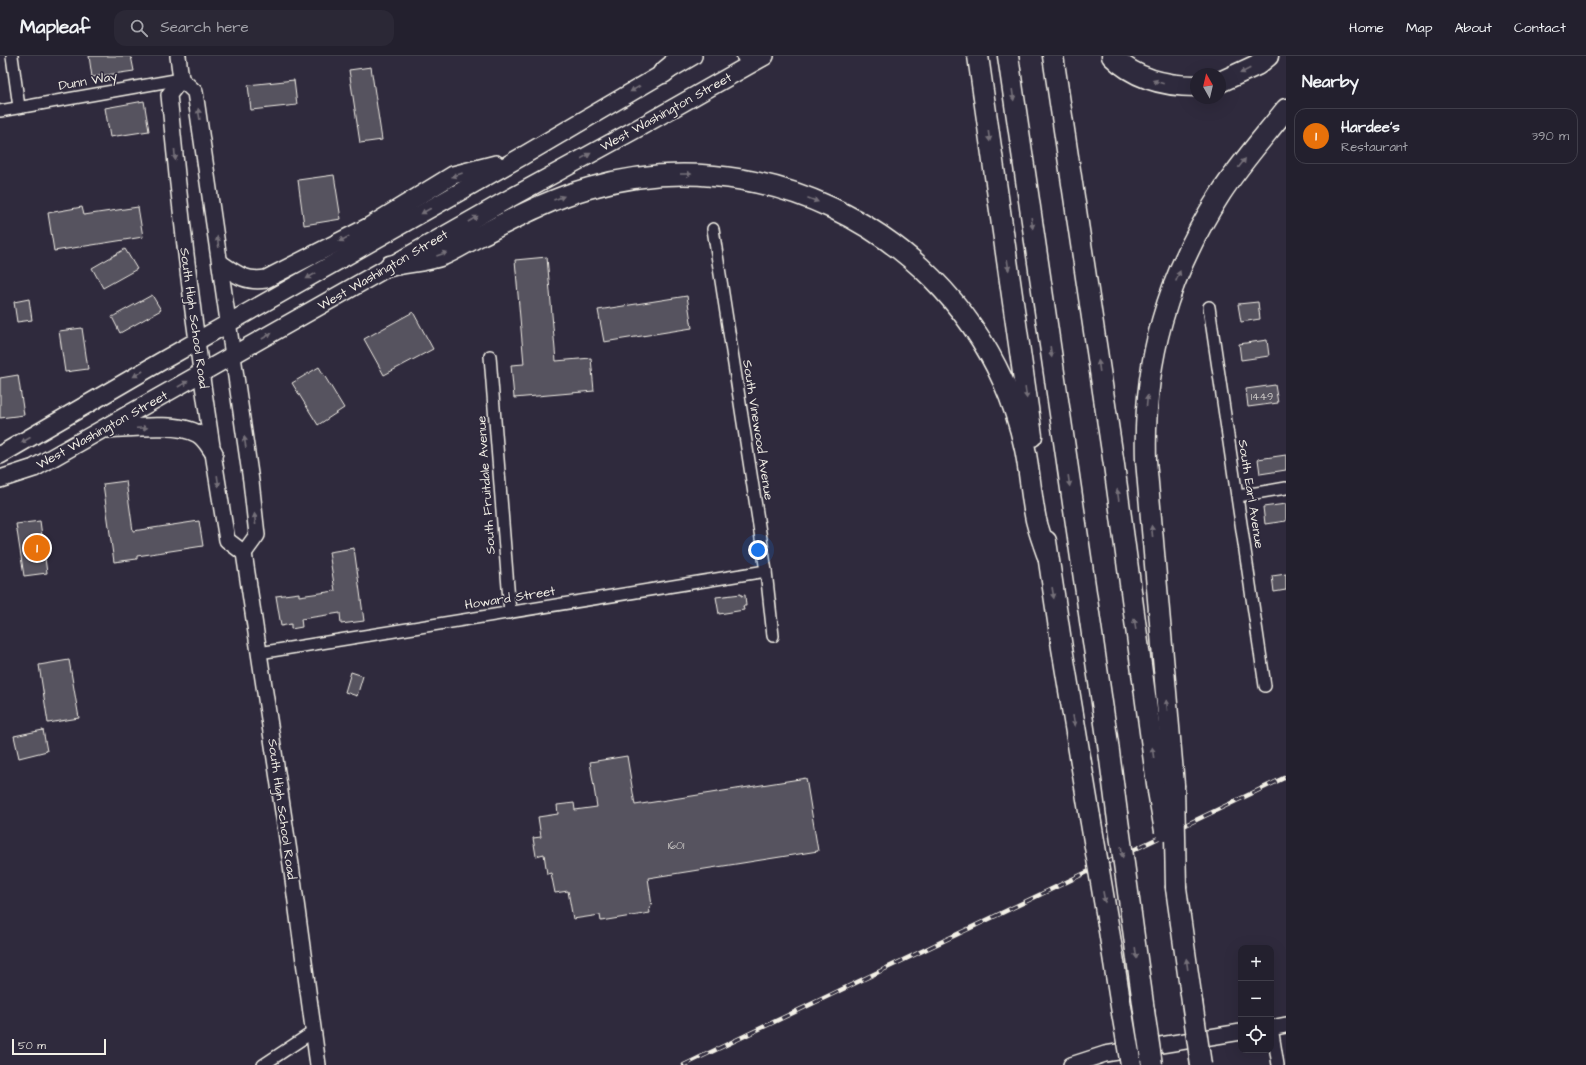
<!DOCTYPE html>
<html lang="en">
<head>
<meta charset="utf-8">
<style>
  :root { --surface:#23202e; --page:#2b2836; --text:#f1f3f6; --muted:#a3a3aa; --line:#403e4a; --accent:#1a73e8 }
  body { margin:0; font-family:"Architects Daughter",sans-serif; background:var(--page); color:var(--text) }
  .controls { position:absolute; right:12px; bottom:12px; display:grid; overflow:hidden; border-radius:8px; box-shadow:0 4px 16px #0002 }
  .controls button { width:36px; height:36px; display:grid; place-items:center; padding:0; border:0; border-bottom:1px solid var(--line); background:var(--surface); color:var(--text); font:20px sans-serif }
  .compass { position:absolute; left:1190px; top:12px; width:36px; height:36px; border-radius:50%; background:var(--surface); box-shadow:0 4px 16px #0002; rotate:352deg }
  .scale { position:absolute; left:12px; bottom:10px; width:94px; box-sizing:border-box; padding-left:4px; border:2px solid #f4f1e8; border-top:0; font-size:11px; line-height:14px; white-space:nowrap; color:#f4f1e8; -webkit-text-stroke:3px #2f2a3d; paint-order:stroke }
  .you { position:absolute; left:758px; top:494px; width:14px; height:14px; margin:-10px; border:3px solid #fff; border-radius:50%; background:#1a73e8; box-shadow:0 0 0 6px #1a73e833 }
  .badge { display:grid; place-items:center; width:26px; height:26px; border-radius:50%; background:var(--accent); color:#fff; font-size:13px; font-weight:700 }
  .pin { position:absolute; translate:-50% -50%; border:2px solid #fff; box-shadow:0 1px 4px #0006 }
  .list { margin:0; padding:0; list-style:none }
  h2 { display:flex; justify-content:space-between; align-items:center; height:52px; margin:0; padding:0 16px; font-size:17px }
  h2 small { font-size:13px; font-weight:400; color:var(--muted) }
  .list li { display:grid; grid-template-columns:26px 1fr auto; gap:12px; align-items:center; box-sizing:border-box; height:56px; margin:0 8px 8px; padding:0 8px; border:1px solid var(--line); border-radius:12px }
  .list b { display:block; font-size:15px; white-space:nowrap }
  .list p { margin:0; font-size:13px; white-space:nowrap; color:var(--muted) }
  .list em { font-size:13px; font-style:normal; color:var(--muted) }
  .icon { flex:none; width:22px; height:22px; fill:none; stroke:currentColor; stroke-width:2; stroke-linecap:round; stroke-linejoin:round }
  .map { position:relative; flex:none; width:1286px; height:1009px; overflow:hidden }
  header { display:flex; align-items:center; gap:24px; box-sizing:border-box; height:56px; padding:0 20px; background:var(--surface); border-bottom:1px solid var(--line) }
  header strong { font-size:19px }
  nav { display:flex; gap:22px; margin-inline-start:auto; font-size:14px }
  .search { width:280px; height:36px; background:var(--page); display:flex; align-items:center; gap:10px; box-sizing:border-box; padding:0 14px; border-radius:12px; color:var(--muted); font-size:15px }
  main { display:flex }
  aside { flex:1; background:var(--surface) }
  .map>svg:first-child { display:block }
  .building { fill:#56525f; stroke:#f4f1e8 }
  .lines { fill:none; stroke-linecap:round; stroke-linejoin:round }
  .street-casing { stroke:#f4f1e8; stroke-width:14 }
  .secondary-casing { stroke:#f4f1e8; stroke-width:18 }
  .primary-casing { stroke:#f4f1e8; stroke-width:20 }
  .highway-casing { stroke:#f4f1e8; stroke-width:23 }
  .street { stroke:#2f2a3d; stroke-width:11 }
  .secondary { stroke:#2f2a3d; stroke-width:15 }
  .primary { stroke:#2f2a3d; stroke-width:17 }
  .highway { stroke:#2f2a3d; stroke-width:20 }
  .rail-casing { stroke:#f4f1e8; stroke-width:4.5 }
  .rail { stroke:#2f2a3d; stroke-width:3; stroke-dasharray:9; stroke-linecap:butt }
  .highway-bridge-casing { stroke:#f4f1e8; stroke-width:23; stroke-linecap:butt }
  .highway-bridge { stroke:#2f2a3d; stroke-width:20 }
  .oneway { fill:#747079 }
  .labels { text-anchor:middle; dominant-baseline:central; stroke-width:3; stroke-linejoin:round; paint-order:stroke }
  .number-label { font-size:11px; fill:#ccc9c6 }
  .street-label { font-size:13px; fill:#f4f1e8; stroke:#2f2a3d }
</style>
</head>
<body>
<header>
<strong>Mapleaf</strong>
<div class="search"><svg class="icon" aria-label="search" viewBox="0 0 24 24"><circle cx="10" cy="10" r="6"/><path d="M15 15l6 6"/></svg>Search here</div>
<nav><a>Home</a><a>Map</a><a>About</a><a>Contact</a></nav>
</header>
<main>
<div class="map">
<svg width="1286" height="1009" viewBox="0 0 1286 1009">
  <rect width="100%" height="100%" fill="#2f2a3d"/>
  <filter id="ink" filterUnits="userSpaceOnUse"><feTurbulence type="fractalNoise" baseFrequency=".025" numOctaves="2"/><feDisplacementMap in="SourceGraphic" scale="8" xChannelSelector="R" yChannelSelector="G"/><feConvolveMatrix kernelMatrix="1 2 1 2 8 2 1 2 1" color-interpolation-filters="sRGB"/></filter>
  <g filter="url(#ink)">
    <!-- building -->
    <g class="building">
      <path d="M89 0H131L134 15 92 21Z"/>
      <path d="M371 11 382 84 360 87 349 14Z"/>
      <path d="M294 24 297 49 251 54 248 29Z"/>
      <path d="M144 45 149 75 110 81 105 52Z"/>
      <path d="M334 119 341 163 304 169 298 124Z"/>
      <path d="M82 151 84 159 138 151 143 181 54 195 48 157Z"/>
      <path d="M125 193 137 213 103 232 92 212Z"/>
      <path d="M547 201 556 305 591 302 594 335 514 342 511 309 524 308 515 204Z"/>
      <path d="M152 239 161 254 120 277 112 261Z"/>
      <path d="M687 240 692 272 604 286 598 254Z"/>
      <path d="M29 243 32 264 17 266 14 246Z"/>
      <path d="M1258 246 1260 263 1241 266 1238 248Z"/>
      <path d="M413 256 433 293 384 319 364 283Z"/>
      <path d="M82 272 88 313 65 316 59 275Z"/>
      <path d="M1267 284 1269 300 1241 304 1239 288Z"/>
      <path d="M319 311 344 352 318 369 292 327Z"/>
      <path d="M18 319 24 359 0 362V322Z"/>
      <path d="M1275 329 1278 347 1248 351 1246 333Z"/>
      <path d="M1286 399V414L1260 418 1258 403Z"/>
      <path d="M126 425 133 475 199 465 203 490 137 500V503L114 506 103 428Z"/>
      <path d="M1286 448V465L1265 468 1263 451Z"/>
      <path d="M40 465 47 517 24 520 16 468Z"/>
      <path d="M354 492 364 565 341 568 340 557 301 563 302 571 291 573V568L281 570 276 540 299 537V540L335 535 329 496Z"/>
      <path d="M1286 518V534L1274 536 1272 520Z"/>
      <path d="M741 538V540L745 539 746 550H743L744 554 719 558 716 541Z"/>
      <path d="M69 604 79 662 48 667 39 609Z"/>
      <path d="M351 616 363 620 357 640 345 636Z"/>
      <path d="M43 674 47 695 19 702 14 680Z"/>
      <path d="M627 700 635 749 806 722 818 795 648 822 652 850 649 851 650 857 601 865 600 859 573 863 568 835 555 837 551 817 547 818 544 798 536 800 533 782 541 781 538 761 558 758 557 749 574 747 575 754 597 751 590 706Z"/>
    </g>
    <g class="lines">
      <defs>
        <g id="street">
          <path d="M12 0 19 51"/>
          <path d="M0 55 181 23"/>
          <path d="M713 173 766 515 773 580"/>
          <path d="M1209 251 1265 630"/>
          <path d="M490 300 510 557"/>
          <path d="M1238 440 1286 432"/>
          <path d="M259 597 766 515"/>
          <path d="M1272 971 1278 1009"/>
          <path d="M263 1009 313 976"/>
        </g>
        <g id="secondary">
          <path d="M178 0 181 23 195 36 251 425 257 479 244 497"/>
          <path d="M181 23 169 39C183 188 202 336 227 484L244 497 291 809 318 1009"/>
          <path d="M1271 972 1286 969"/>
          <path d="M1071 1009 1105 998 1241 976"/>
        </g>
        <g id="primary">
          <path d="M221 208C237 219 246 226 266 223L368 171 453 119 496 108"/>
          <path d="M107 373C131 372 178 366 198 378 205 382 209 390 214 397"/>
          <path d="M0 399 160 306 521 101 693 0"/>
          <path d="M0 423 34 412 503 146 640 71 765 0"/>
        </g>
        <g id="highway">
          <path d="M747 0 756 1 761 0"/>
          <path d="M978 0 1032 380"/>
          <path d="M1008 0 1108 688 1117 757"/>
          <path d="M1053 0 1114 409 1158 735"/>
          <path d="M1112 0C1134 22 1165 30 1196 30"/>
          <path d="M663 17 674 8 677 0"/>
          <path d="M1220 26 1257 9 1268 0"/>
          <path d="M390 210C406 206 428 205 443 199 455 194 467 186 479 180 515 162 550 143 589 132 755 84 933 169 1003 325 1013 347 1020 370 1025 393 1030 417 1031 441 1036 464 1039 476 1043 487 1047 498"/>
          <path d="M1046 485 1062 592 1090 761"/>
          <path d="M1174 729 1146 404C1143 305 1167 220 1221 137 1240 108 1264 81 1286 53"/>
          <path d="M1176 832 1192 946"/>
          <path d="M1131 858 1144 955"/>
          <path d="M1107 862 1122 957"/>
        </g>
      </defs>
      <!-- street casing -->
      <use href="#street" class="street-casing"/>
      <!-- secondary casing -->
      <use href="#secondary" class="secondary-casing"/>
      <!-- primary casing -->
      <use href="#primary" class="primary-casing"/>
      <!-- highway casing -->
      <use href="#highway" class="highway-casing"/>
      <!-- street -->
      <use href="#street" class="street"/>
      <!-- secondary -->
      <use href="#secondary" class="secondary"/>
      <!-- primary -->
      <use href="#primary" class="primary"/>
      <!-- highway -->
      <use href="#highway" class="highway"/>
      <defs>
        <path id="rail" d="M684 1009 1286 721"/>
      </defs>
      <!-- rail casing -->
      <use href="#rail" class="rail-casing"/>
      <!-- rail -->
      <use href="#rail" class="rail"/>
      <defs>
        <g id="highway-bridge">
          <path d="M1174 729 1176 832"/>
          <path d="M1158 735 1165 775"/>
          <path d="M1117 757 1131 858"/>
          <path d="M1090 761 1107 862"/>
          <path d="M1192 946 1201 1009"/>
          <path d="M1144 955 1152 1009"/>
          <path d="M1122 957 1131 1009"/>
        </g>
      </defs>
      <!-- highway-bridge casing -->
      <use href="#highway-bridge" class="highway-bridge-casing"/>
      <!-- highway-bridge -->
      <use href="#highway-bridge" class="highway-bridge"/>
    </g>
    <!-- one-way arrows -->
    <defs><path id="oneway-solid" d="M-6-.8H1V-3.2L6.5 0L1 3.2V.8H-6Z"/></defs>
    <g class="oneway">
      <use href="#oneway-solid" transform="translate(1245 15) rotate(153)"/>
      <use href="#oneway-solid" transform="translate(1158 26) rotate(-163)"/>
      <use href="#oneway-solid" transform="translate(635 33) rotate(149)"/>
      <use href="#oneway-solid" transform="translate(1013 39) rotate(82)"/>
      <use href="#oneway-solid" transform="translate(199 58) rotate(-99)"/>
      <use href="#oneway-solid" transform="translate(989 80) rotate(82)"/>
      <use href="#oneway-solid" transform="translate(175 99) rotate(85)"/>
      <use href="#oneway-solid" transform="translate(586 100) rotate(-29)"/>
      <use href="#oneway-solid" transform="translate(1242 107) rotate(-52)"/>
      <use href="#oneway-solid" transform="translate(686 118)"/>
      <use href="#oneway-solid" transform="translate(457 119) rotate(160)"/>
      <use href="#oneway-solid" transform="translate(559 142) rotate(-20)"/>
      <use href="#oneway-solid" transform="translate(813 144) rotate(21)"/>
      <use href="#oneway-solid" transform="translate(426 155) rotate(150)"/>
      <use href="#oneway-solid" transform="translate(473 163) rotate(-30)"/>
      <use href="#oneway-solid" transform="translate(1032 167) rotate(82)"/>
      <use href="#oneway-solid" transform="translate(344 183) rotate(152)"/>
      <use href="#oneway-solid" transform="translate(218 186) rotate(-98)"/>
      <use href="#oneway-solid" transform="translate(442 198) rotate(-20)"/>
      <use href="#oneway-solid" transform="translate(1008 209) rotate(82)"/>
      <use href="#oneway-solid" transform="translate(311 220) rotate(150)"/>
      <use href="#oneway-solid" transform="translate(1178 220) rotate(-68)"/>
      <use href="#oneway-solid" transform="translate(267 280) rotate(-30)"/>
      <use href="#oneway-solid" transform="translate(1051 296) rotate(82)"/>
      <use href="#oneway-solid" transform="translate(1099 310) rotate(-98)"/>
      <use href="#oneway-solid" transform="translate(138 318) rotate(150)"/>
      <use href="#oneway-solid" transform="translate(183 328) rotate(-30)"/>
      <use href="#oneway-solid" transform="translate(1026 337) rotate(82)"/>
      <use href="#oneway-solid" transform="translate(1147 345) rotate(-85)"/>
      <use href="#oneway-solid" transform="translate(142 372) rotate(-3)"/>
      <use href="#oneway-solid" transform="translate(26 384) rotate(150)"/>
      <use href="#oneway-solid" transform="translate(245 386) rotate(-99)"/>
      <use href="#oneway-solid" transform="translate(218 425) rotate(82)"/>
      <use href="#oneway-solid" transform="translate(1069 425) rotate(82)"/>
      <use href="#oneway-solid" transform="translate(1118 439) rotate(-98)"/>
      <use href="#oneway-solid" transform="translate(255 463) rotate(-96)"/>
      <use href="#oneway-solid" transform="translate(1152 475) rotate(-96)"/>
      <use href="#oneway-solid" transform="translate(1053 537) rotate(81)"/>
      <use href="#oneway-solid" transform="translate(1135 568) rotate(-98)"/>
      <use href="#oneway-solid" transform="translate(1167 649) rotate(-95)"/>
      <use href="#oneway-solid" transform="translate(1074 665) rotate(80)"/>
      <use href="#oneway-solid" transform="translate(1153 697) rotate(-98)"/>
      <use href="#oneway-solid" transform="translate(1122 796) rotate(82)"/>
      <use href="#oneway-solid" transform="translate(1104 841) rotate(80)"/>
      <use href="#oneway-solid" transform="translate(1136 897) rotate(82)"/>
      <use href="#oneway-solid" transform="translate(1187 908) rotate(-98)"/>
    </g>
  </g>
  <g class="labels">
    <!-- number labels -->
    <g class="number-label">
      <text x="1262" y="340">1449</text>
      <text x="676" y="789">1601</text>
    </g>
    <!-- street labels -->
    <g class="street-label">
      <text transform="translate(88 25) rotate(-10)">Dunn Way</text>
      <text transform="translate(666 56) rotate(-29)">West Washington Street</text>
      <text transform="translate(383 214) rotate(-30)">West Washington Street</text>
      <text transform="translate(194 262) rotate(82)">South High School Road</text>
      <text transform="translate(102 374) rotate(-29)">West Washington Street</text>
      <text transform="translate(758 374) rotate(81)">South Vinewood Avenue</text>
      <text transform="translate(486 429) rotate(-94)">South Fruitdale Avenue</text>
      <text transform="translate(1251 438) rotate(81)">South Earl Avenue</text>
      <text transform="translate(510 542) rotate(-9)">Howard Street</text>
      <text transform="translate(282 753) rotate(82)">South High School Road</text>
    </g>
  </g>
</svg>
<div class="controls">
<button>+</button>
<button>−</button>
<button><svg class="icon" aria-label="locate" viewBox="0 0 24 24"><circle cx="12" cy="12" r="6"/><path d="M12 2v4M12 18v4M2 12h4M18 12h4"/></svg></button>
</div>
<svg class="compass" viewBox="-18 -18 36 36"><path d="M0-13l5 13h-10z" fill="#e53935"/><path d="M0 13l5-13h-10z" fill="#a3a3aa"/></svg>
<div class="scale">50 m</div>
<div class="you"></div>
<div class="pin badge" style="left:37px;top:492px;background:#e8710a">1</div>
</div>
<aside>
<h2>Nearby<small></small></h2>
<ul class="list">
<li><span class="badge" style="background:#e8710a">1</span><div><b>Hardee's</b><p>Restaurant</p></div><em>390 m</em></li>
</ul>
</aside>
</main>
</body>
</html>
